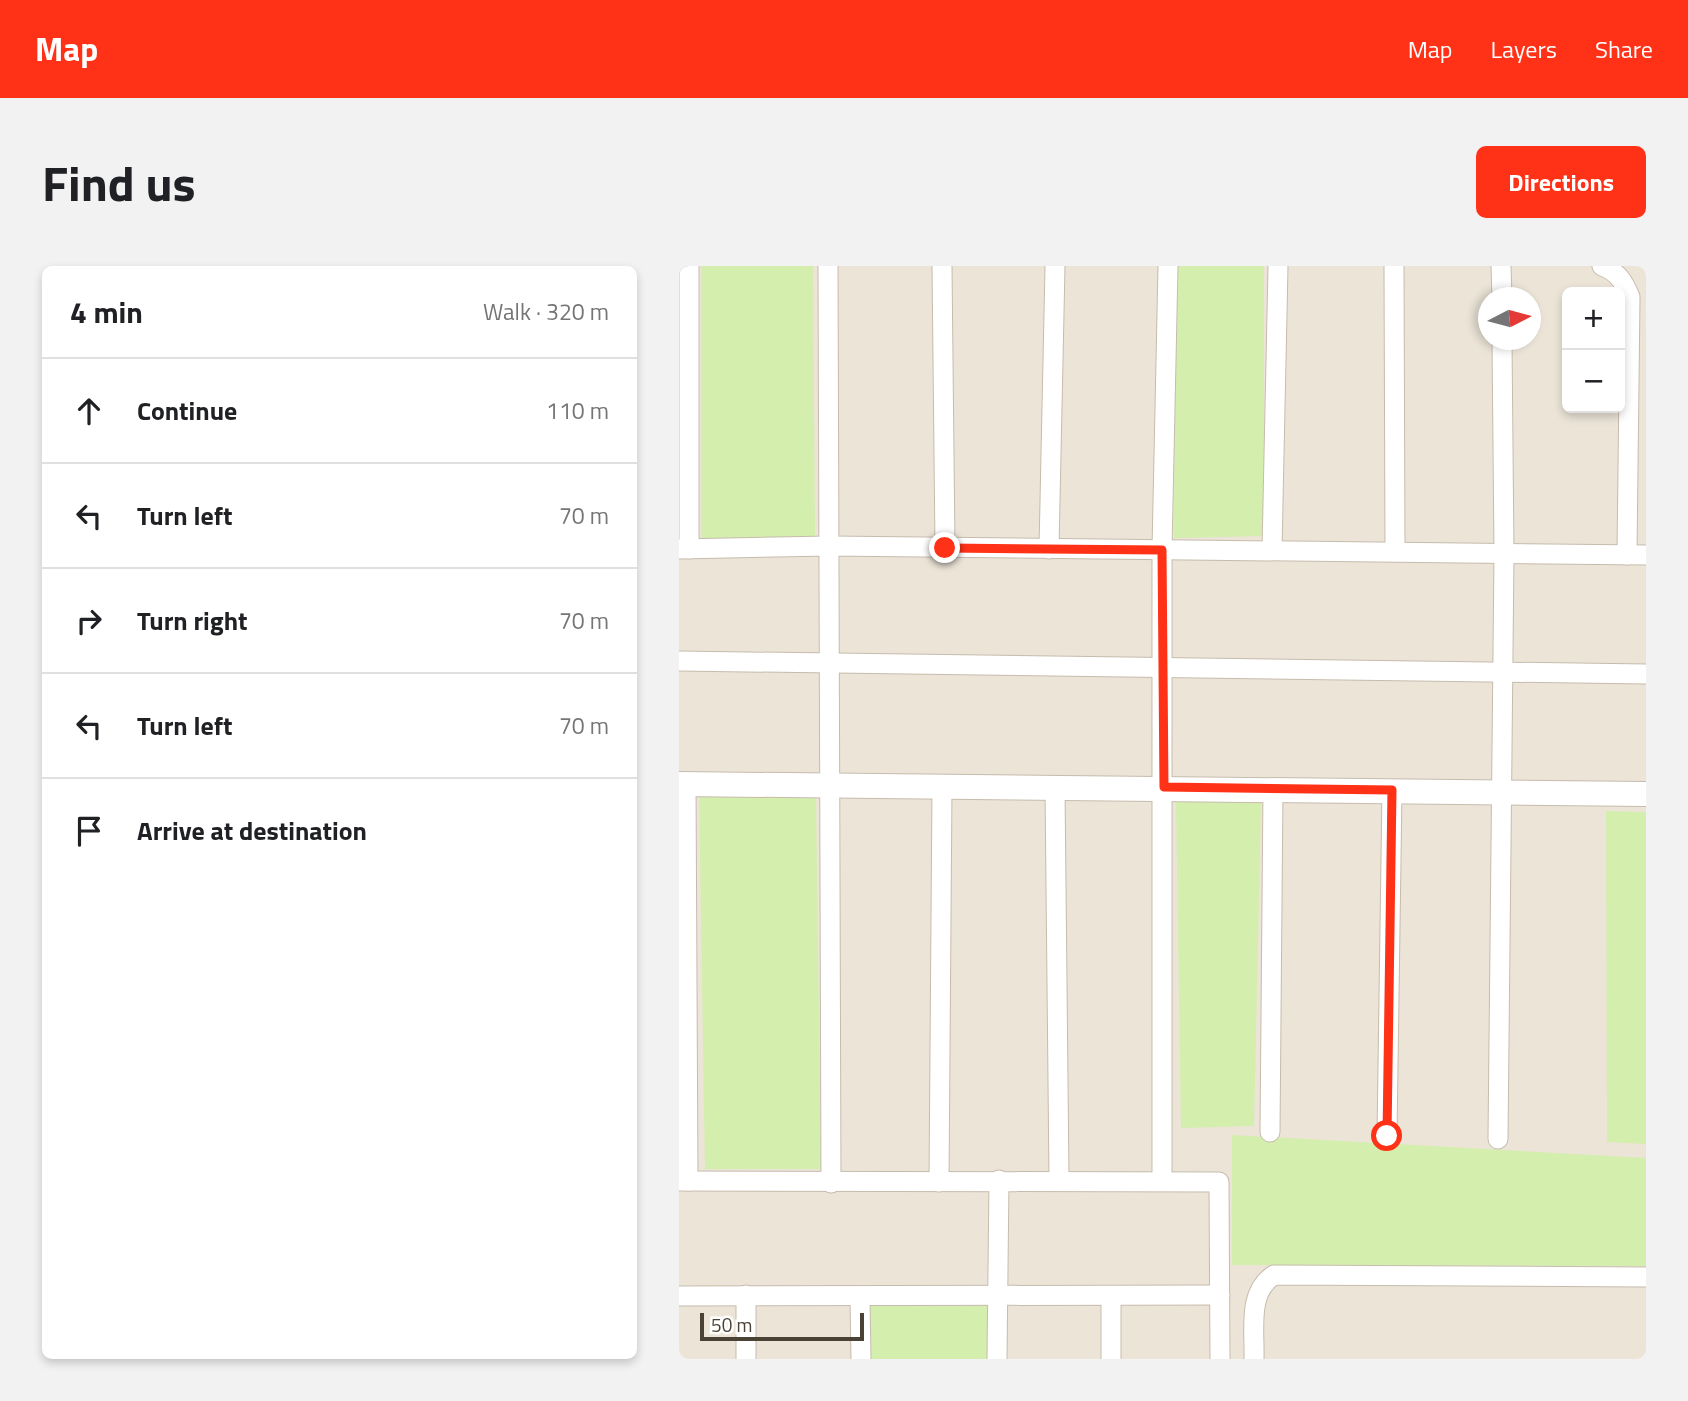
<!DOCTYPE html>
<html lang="en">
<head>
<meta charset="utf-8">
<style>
  :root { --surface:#fff; --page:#f2f2f2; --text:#202124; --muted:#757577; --line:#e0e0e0; --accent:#ff3117 }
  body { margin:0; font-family:"Titillium Web",sans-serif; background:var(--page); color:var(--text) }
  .controls { position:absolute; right:21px; top:21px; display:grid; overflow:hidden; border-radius:10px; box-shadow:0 4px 10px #0003 }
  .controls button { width:63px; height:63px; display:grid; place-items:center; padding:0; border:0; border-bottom:2px solid var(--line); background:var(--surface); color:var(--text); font:35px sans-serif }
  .compass { position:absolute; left:799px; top:21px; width:63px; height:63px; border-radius:50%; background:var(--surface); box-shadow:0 4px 10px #0003; rotate:84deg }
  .scale { position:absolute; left:21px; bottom:18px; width:164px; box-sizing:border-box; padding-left:7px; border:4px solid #4b4236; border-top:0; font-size:19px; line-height:24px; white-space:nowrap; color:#4b4236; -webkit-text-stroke:5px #fff; paint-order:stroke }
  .stop { position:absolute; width:21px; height:21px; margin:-16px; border:5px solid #ff3117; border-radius:50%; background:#fff }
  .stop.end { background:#ff3117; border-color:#fff; box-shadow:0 2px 7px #0008 }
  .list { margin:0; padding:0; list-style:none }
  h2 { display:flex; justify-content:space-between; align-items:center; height:91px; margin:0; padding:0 28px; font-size:30px }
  h2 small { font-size:23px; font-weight:400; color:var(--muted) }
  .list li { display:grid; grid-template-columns:46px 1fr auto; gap:21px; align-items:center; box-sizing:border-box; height:105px; padding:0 28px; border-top:2px solid var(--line) }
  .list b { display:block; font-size:26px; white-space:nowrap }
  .list em { font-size:23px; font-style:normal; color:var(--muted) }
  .icon { flex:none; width:38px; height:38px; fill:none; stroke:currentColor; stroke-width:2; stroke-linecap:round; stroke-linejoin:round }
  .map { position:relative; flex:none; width:967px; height:1093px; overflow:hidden; border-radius:10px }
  header { display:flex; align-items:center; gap:42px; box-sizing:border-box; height:98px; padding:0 35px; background:var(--accent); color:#fff }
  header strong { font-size:33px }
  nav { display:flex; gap:38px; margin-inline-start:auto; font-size:24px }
  .intro { display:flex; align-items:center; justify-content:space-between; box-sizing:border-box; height:168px; padding:0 42px }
  h1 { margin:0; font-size:49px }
  .button { padding:18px 32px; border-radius:10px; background:var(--accent); color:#fff; font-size:24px; font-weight:700 }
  main { display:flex; gap:42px; padding:0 42px }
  aside { flex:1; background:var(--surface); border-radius:10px; box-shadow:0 4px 10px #0003 }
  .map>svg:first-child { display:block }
  .residential { fill:#ebe4d7; fill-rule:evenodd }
  .green { fill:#d4eeae }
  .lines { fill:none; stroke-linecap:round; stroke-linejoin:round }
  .minor-casing { stroke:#c6bcad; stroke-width:21 }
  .tertiary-casing { stroke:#c6bcad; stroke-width:26 }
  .minor { stroke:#fff; stroke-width:19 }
  .tertiary { stroke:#fff; stroke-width:24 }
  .route { stroke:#ff3117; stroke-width:9 }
</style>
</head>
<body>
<header>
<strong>Map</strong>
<nav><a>Map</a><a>Layers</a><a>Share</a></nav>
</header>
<div class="intro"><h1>Find us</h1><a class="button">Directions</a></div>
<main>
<aside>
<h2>4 min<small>Walk · 320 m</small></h2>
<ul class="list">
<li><svg class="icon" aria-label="ahead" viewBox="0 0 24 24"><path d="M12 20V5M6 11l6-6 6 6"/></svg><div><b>Continue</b></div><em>110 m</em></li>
<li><svg class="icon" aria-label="left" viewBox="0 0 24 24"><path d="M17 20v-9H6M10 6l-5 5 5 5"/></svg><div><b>Turn left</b></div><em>70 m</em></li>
<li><svg class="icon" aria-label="right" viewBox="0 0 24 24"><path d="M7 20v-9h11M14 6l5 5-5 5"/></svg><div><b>Turn right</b></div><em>70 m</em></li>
<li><svg class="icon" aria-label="left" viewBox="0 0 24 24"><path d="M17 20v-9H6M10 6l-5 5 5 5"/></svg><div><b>Turn left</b></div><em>70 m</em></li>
<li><svg class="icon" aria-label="arrive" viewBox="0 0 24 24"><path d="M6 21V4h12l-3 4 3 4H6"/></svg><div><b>Arrive at destination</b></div></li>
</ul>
</aside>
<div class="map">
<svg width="967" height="1093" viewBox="0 0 967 1093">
  <rect width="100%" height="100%" fill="#f6f2e9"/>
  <!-- residential -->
  <path class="residential" d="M0 0H967V1093H0ZM888 26H941V142H888ZM810 32H852V74H810Z"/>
  <!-- green -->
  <g class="green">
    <path d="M22 0H134L136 272 22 274Z"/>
    <path d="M496 0H585V270L495 272Z"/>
    <path d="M20 528 137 532 142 903H26Z"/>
    <path d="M497 536H582L575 860 502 862Z"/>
    <path d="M927 545 967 546V878L928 876Z"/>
    <path d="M553 869 967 892V1000L553 999Z"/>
    <path d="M191 1040H308V1093H192Z"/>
  </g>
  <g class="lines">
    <defs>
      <g id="minor">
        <path d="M149 0 152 917"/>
        <path d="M263 0 266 282"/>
        <path d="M715 0 716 286"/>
        <path d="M822 0 823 32"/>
        <path d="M923 0C939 6 945 16 951 31L948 289"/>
        <path d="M0 283 150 280 967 289"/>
        <path d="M10 283V0"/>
        <path d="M370 283 376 0"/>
        <path d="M593 284 599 0"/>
        <path d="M0 395 967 408"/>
        <path d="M7 518 9 915"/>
        <path d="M376 521 380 913"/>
        <path d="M591 866 594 522"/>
        <path d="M708 870 713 524"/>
        <path d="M819 873 825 288 823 74"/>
        <path d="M0 915 540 916 541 1093"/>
        <path d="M483 915V284L489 0"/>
        <path d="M260 916 263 521"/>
        <path d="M0 1030 541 1029"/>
        <path d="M432 1031V1093"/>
        <path d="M181 1032 182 1093"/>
        <path d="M67 1093V1029"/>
        <path d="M318 1093 320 914"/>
        <path d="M575 1093C576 1064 568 1026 595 1009L967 1011"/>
      </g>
      <path id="tertiary" d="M0 518 967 528"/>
    </defs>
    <!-- minor casing -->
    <use href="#minor" class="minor-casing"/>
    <!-- tertiary casing -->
    <use href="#tertiary" class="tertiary-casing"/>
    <!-- minor -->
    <use href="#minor" class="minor"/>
    <!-- tertiary -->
    <use href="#tertiary" class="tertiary"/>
  </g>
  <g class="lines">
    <!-- route -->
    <path class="route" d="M266 282 483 284 485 521 713 524 708 870"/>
  </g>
</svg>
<div class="controls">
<button>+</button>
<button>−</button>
</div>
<svg class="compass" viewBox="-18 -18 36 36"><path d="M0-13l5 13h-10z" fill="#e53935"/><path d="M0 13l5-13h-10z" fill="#757577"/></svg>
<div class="scale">50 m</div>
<div class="stop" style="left:708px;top:870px"></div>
<div class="stop end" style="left:266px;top:282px"></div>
</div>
</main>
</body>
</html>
